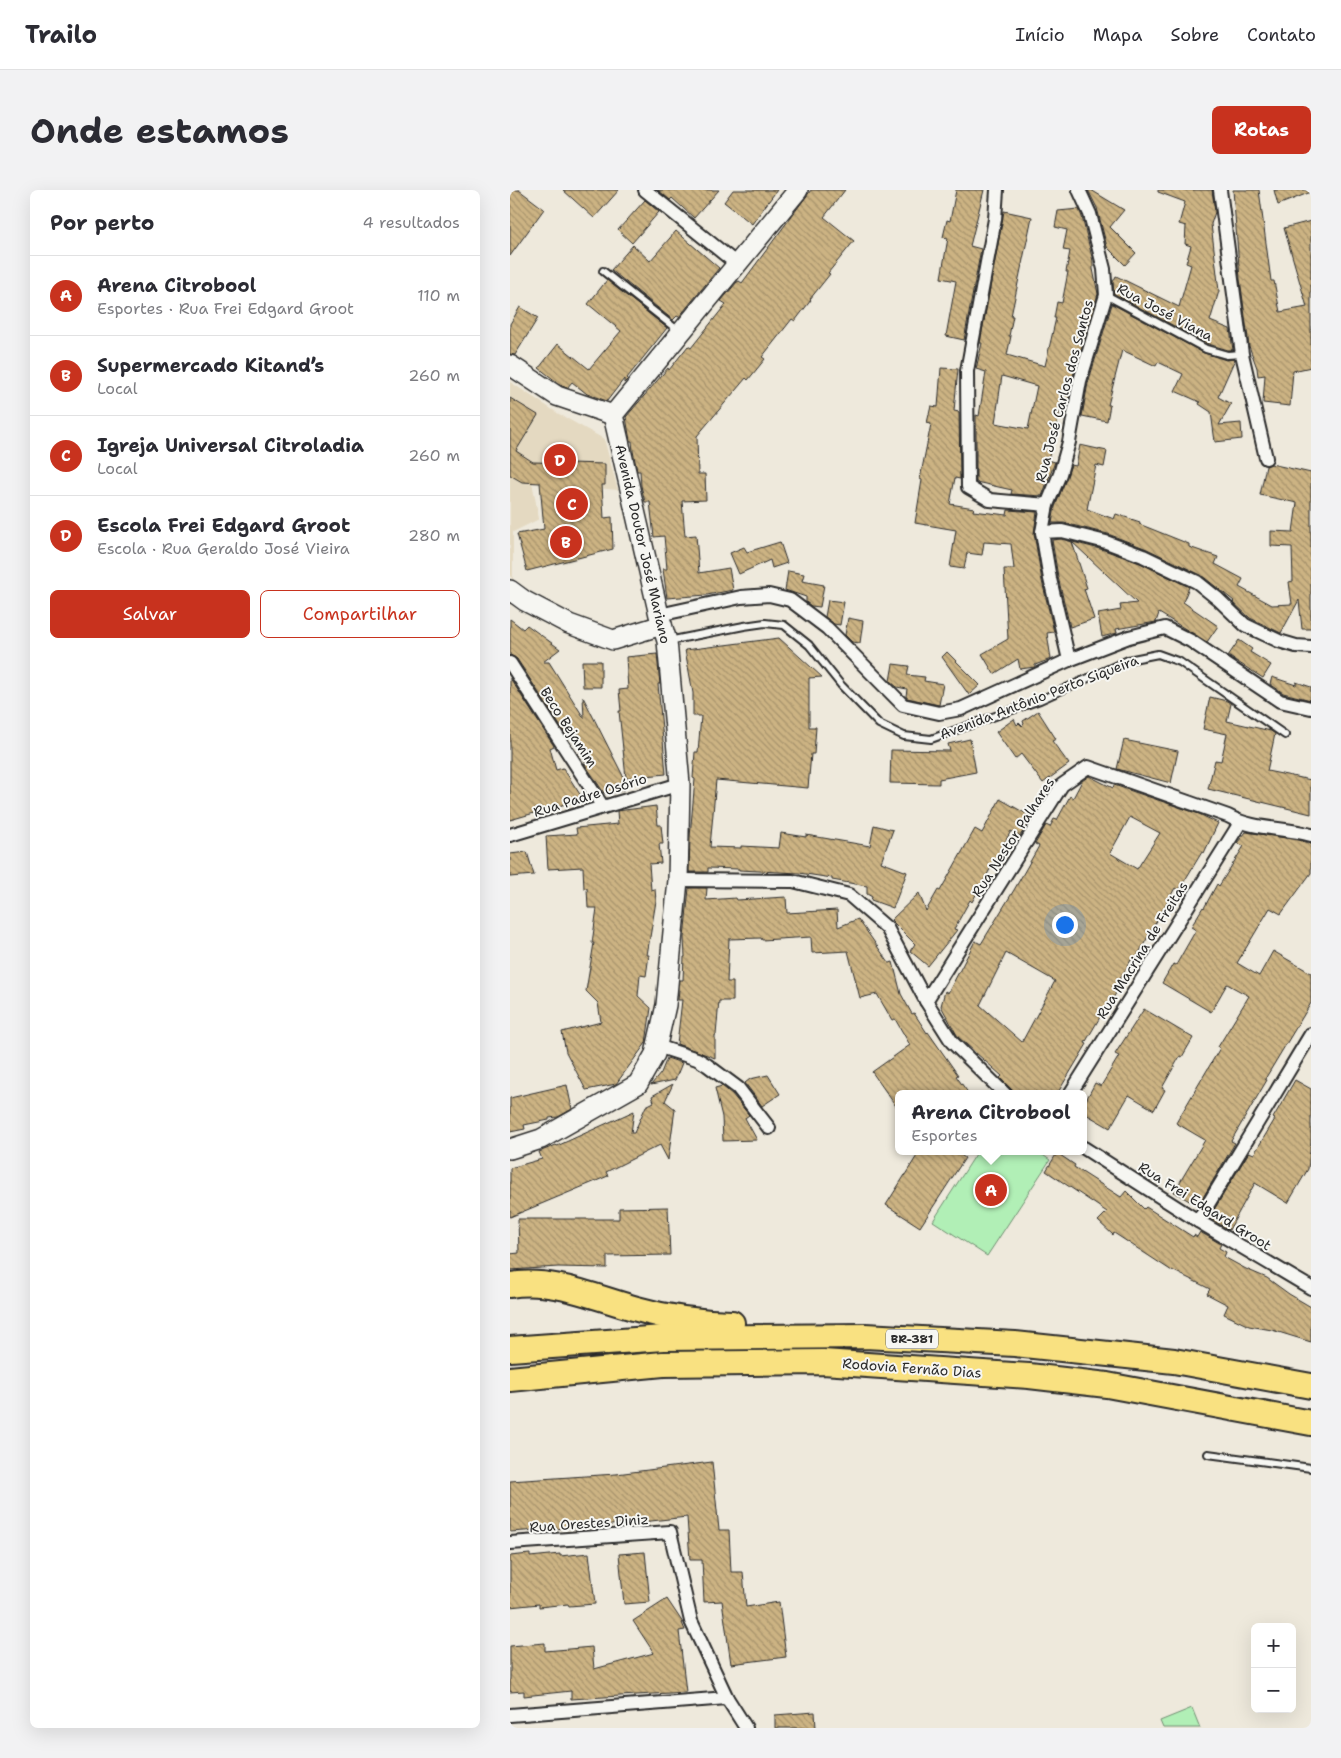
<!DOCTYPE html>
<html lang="pt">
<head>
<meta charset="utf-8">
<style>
  :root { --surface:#fff; --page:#f2f2f3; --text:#2b2b33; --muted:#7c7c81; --line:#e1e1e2; --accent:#c8321e }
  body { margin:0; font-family:"Shantell Sans",sans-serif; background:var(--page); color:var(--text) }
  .controls { position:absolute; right:15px; bottom:15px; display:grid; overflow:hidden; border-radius:8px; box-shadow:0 5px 20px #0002 }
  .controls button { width:45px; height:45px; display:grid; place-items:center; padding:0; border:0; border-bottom:1px solid var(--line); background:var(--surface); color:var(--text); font:25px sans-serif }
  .you { position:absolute; left:554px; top:734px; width:18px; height:18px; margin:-12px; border:4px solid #fff; border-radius:50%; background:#1a73e8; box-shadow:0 0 0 8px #1a73e833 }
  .badge { display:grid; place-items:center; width:32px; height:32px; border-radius:50%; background:var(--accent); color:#fff; font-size:16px; font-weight:700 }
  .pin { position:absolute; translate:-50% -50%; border:2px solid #fff; box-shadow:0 1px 5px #0006 }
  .popup { position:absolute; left:385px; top:900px; width:192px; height:65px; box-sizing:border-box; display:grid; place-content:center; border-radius:8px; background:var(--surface); filter:drop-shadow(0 1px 4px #0005); font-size:16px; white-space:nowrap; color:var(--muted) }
  .popup b { font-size:19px; color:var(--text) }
  .popup::after { content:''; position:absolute; left:50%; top:100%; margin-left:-10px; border:10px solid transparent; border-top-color:var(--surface) }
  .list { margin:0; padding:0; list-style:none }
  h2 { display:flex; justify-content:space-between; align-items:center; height:65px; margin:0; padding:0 20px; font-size:21px }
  h2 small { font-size:16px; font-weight:400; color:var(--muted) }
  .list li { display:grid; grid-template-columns:32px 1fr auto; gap:15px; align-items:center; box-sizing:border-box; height:80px; padding:0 20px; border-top:1px solid var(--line) }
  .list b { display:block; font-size:19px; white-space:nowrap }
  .list p { margin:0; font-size:16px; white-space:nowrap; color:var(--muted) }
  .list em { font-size:16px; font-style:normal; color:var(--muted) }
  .actions { display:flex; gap:10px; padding:15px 20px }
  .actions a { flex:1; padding:11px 0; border:1px solid var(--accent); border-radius:8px; text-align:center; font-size:18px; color:var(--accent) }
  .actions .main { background:var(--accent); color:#fff }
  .map { position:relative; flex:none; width:801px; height:1538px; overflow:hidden; border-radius:8px }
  header { display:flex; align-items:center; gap:30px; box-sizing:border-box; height:70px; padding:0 25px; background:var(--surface); border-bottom:1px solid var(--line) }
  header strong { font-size:24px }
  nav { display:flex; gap:28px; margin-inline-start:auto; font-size:18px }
  .intro { display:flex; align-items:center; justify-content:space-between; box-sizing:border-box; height:120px; padding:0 30px }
  h1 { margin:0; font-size:35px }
  .button { padding:12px 22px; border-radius:8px; background:var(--accent); color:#fff; font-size:18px; font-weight:700 }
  main { display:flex; gap:30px; padding:0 30px }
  aside { flex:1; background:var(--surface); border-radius:8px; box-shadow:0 5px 20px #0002 }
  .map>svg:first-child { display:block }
  .built { fill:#e4d9c1 }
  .green { fill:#b1efb6; stroke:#6e8d70 }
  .building { fill:url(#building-back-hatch); stroke:#2b2b2b; fill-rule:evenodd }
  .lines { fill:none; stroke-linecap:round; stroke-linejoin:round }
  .lane-casing { stroke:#2b2b2b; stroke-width:10 }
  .street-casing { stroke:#2b2b2b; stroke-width:16 }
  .secondary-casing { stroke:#2b2b2b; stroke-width:22 }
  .highway-casing { stroke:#2b2b2b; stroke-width:28 }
  .lane { stroke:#f6f6f2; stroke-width:6 }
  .street { stroke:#f6f6f2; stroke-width:12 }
  .secondary { stroke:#f6f6f2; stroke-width:19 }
  .highway { stroke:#f9e181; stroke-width:24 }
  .labels { text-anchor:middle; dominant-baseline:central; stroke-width:4; stroke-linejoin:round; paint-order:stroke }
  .shield { fill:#f6f6f2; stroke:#686867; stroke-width:1 }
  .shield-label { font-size:12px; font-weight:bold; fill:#2b2b2b }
  .street-label { font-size:14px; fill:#2b2b2b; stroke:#f6f6f2 }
</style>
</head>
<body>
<header>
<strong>Trailo</strong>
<nav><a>Início</a><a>Mapa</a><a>Sobre</a><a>Contato</a></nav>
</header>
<div class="intro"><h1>Onde estamos</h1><a class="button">Rotas</a></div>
<main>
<aside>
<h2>Por perto<small>4 resultados</small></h2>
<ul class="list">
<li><span class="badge">A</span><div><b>Arena Citrobool</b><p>Esportes · Rua Frei Edgard Groot</p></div><em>110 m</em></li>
<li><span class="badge">B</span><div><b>Supermercado Kitand’s</b><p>Local</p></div><em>260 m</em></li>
<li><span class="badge">C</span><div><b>Igreja Universal Citroladia</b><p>Local</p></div><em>260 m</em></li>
<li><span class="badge">D</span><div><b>Escola Frei Edgard Groot</b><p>Escola · Rua Geraldo José Vieira</p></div><em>280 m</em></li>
</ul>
<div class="actions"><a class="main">Salvar</a><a>Compartilhar</a></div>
</aside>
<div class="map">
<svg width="801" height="1538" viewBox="0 0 801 1538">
  <defs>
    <pattern id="building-back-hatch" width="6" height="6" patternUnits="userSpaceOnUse" patternTransform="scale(1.25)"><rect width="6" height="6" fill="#ccb383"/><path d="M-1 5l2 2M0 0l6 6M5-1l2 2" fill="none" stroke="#a6926b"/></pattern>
  </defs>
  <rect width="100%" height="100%" fill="#eee9dc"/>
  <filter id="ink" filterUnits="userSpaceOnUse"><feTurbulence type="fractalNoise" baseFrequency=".02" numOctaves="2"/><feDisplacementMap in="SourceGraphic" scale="10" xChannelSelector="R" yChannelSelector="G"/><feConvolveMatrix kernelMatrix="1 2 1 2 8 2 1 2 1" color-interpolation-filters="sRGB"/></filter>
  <g filter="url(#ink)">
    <!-- built -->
    <path class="built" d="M0 192 49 224 94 249 108 300 22 292 29 329 3 342V389L0 386Z"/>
    <!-- green -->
    <g class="green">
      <path d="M468 961H527L540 970 477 1066 423 1031Z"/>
      <path d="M682 1518 690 1538H653L650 1531Z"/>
    </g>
    <!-- building -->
    <g class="building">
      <path d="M0 0H9L34 19 0 66Z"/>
      <path d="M53 0H109L84 28Z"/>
      <path d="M148 0H209L184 28 162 8 160 10Z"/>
      <path d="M223 0H267L242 34 214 12Z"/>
      <path d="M301 0H335L314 27 344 51 318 83 320 84 300 109 301 110 285 131 282 129 252 167 255 169 238 190 236 188 187 246 188 284H195L196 310 172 311 175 346 186 345 189 383 219 378 223 400 197 405 157 408 153 379H157L154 346 144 347 140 312H135L131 296 130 281H127L123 261 122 251H120L116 227 158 178 159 180 178 156 181 158 216 114 211 111 227 92 229 91 232 93Z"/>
      <path d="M446 0H474L460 56 471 59 454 150 436 146 446 91 431 88 438 48 433 47 437 30 440 31Z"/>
      <path d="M578 0H581L614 20 600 37 626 63 615 75 597 57 587 18Z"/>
      <path d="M648 0H702L705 22 701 34 709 101 700 131 720 139 723 160H718L698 154 604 104 603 92 606 86 669 117 681 75 676 73 681 56 675 54 676 36 669 34 675 12 648 2Z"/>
      <path d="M723 0H749L761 91H764L770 122 797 117 774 38 801 31V177L783 181 780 216 753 213 755 185 748 186 747 178 739 156 730 89Z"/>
      <path d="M764 0H801V2L768 15Z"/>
      <path d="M135 10 149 22 122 53 108 40Z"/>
      <path d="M569 19 572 27 583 71V79L588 104 562 189 556 223 550 221 538 270 545 272 532 306 501 304 502 300 466 292V225L469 226 476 182 466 179 472 153H470L494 21 522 27 501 126H503L499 146H501L497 165 535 176 546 128H544L547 112 552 113 558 82H556L560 61 553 60 557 40 545 37 548 21ZM492 186 527 196 518 239 485 233Z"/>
      <path d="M166 41 209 78 169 127 167 126 163 130 101 80 123 55 140 71Z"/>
      <path d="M97 90 157 138 117 188 118 189 114 193V189L97 211 77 204 62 192 57 198 52 196 29 178 48 154 79 179 111 141 78 114Z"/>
      <path d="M602 114 694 163 716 170 725 169 708 207 721 214 709 235 731 233 732 249 705 252 701 222 689 214 690 212 665 201 673 184 648 172 646 176 612 160 598 215H600L597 231 572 226 578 193Z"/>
      <path d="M10 117 28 128 5 165 0 164V134Z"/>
      <path d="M431 178 448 179 444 221 449 222 450 289 445 288 440 314 464 318 463 321 497 325 498 320 527 322 524 343 532 391 544 442 537 443 541 469 525 475V477L510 479 508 469 484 484 472 464 498 449 494 379H504L501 354 474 352 472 365 457 363 454 379 440 377 446 340 405 333 412 290 410 289 421 234 417 233 421 216 428 217Z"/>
      <path d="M0 208 28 225 6 261 23 272 95 274V295H92L94 328 102 327 103 359 17 381 7 344 34 339 30 293 12 292 0 285Z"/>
      <path d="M570 255 597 261 594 277 586 275 577 319 604 329 606 324 630 332 629 334 679 354V357L708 367 705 374 733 389 729 397 762 415 782 414 779 392 783 391 782 357 761 356V341L783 342 787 313 750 305 756 276 761 274 801 283V439H792L789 410 771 443 740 428 723 412 724 411 691 385 637 359 598 344 554 333H542L545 317 561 275 566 276Z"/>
      <path d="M551 349 594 360 630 373 679 397 673 412 708 436 697 452 649 423 646 432 606 439 607 443 592 447 588 424 611 420 610 415 627 413 562 352 577 398 574 399 584 429 560 437 548 387 542 350Z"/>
      <path d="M270 352 277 373 262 378 260 370 229 384 220 363 234 357 237 362Z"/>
      <path d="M278 381 294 384 292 391 314 395 310 417 301 416 296 412V407L275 400Z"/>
      <path d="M318 410 334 412 330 435 324 434 315 427Z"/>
      <path d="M338 428 353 431 350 453 342 452 335 445Z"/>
      <path d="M0 429 13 439 17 435 50 459 33 472H39L74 528 73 507 113 586 114 600 97 604 96 603H94L76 576 69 543 58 548 7 469 0 465Z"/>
      <path d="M269 448 312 487 299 488V537H306L304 564H301L298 598 206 590 200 657 231 658V656L269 658 271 643 296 647V645L360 656 364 635 383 640 371 672 397 682 383 718 361 710 362 707 357 704V696L322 690V688L289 683 229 680V679L198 678V682H179L180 647 185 589 183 588 185 562H188L191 526H183V503L175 460Z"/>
      <path d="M729 450 742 459 740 462 761 475 753 488 718 466Z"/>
      <path d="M437 462 470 495 459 505 432 467Z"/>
      <path d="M147 464 150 494H148L156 584 116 588 109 521H111L109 500 118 499 116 467Z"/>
      <path d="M72 471H91V497H73Z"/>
      <path d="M383 474 399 476 397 485 415 487 414 491 433 494 429 515 397 508 396 506 397 499 387 497 380 491Z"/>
      <path d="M762 487 786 495V492L801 497V510L773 503 760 494Z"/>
      <path d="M0 488 44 556 40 558 46 580 53 578 73 609 0 630Z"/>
      <path d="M700 507 717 511 721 514 717 531 761 541 765 544 757 581 801 590V624L698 599 705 570 711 571 717 544 693 539Z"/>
      <path d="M528 521 546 549 542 551 559 574 533 593 511 564 505 569 486 542 504 529 507 535 509 533 512 536 514 534 513 531Z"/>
      <path d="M460 549 466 582 429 589V594L380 593 381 560 440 561 438 554Z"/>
      <path d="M614 550 668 561 661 593 607 579Z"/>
      <path d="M579 586 603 598 604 595 689 624 708 633 694 663 692 662 669 700 665 698 624 772 621 770 603 801 606 803 595 823 593 822 575 853 577 854 547 904H506L490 888 492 886 448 847 431 816 435 801 438 803 465 751 471 754 504 700 529 656 525 654 536 635 540 637 544 629 547 630 560 606 563 608 572 591ZM620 627 650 643 627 679 600 663ZM496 763 545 791 512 852 470 815Z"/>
      <path d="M490 609 522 627 510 646 501 641 462 712 460 710 444 739 447 740 418 776 400 761 405 754 381 730 409 703 416 721 428 700 430 701 465 639 472 643Z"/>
      <path d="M146 616 148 635H151L153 654H149L151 673 139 674 141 700 145 699 146 711 137 765H139L136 786 130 785 128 806 141 818 136 853 106 894 76 900 56 862 52 842 91 832 88 813 76 801 84 753H82L87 718H78L77 698 74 699 73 677 38 679 36 646 67 644 66 638 108 634 107 621Z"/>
      <path d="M736 642 789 650 801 654V683L771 724 760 718 727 773 749 786 763 761 801 783V813L755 889 757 890 721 951 725 953 688 1016 664 1002 695 950 666 933 710 858 708 857 739 806 717 794 701 822 652 793 663 774 666 775 686 740 681 737 693 717 694 718 707 694 709 696 734 656 727 653Z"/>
      <path d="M17 662 24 685 0 687V664Z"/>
      <path d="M179 698H197L196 710 226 708 227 710 276 707 277 723 327 720 328 737 348 729 379 773 383 772 391 804 402 824 404 823 417 843 418 842 448 885 446 886 459 904H388V919L362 882 400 855 385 829 382 830 367 804 350 808 338 761 302 763 301 747 252 750 251 748 219 749 217 792H223V811H209L206 845H205V868L167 854 172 810H168L170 790H173L174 767H175L174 748Z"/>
      <path d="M634 819 683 848 672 867 670 866 652 898 655 900 644 920 619 905 600 938 574 923V914L585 893 591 896 609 866 605 864Z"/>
      <path d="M157 868 172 873 165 890 141 895 151 883Z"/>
      <path d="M258 885 270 904 252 916 235 893 240 889Z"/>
      <path d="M785 890 801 899V951L798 979 778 1013 745 993 719 1040 699 1028 739 962 744 964 765 929 763 928Z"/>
      <path d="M163 894 155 911 165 919 158 970 150 955 96 982 98 986 0 1027V978L32 969 29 962 46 955 47 956 124 921 121 943H124L136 916 144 912 142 906Z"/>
      <path d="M57 895 62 919 48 927 39 928V930L14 935 15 939 0 942V908Z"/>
      <path d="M212 896 222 904 239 925 235 928 247 950 213 951 212 927 205 898Z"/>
      <path d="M410 961H445L455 968 410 1037 376 1015Z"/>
      <path d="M547 963 565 975 564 977 611 1007 616 1001 634 1019 636 1017 683 1047 684 1045 687 1047 690 1042 711 1054 709 1058 716 1062 714 1067 736 1079 757 1088 779 1104 801 1117V1152L762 1140 739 1136 714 1124 718 1115 697 1104 700 1099 662 1080V1081L604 1043 603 1045 588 1031 597 1022 536 981Z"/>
      <path d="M158 1017 160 1065 97 1066V1078L48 1077 0 1080V1064L9 1063 8 1029H109V1018Z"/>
      <path d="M202 1272 209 1340H219L221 1382H233L236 1417 269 1412 276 1467 221 1474 212 1411 194 1412 192 1370H180L177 1327 114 1334 0 1342V1291L106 1284Z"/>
      <path d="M135 1362 140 1412 114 1414 109 1364Z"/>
      <path d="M79 1363 85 1414 59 1416 58 1414 29 1417V1414L0 1417V1366L20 1364V1367L50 1364V1366Z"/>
      <path d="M157 1409 173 1433H172L175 1440 169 1441 176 1502 61 1509V1501L14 1506V1501L0 1502V1456L35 1453V1461L82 1457 84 1479 144 1463 123 1431Z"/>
      <path d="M305 1522 306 1538H265V1525Z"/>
    </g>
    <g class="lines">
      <defs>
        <g id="lane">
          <path d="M93 81 170 142"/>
          <path d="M596 105 696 159 717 165 732 164"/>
          <path d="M158 451 234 436 255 433 274 435 299 455 331 495 369 534 394 546 421 549 530 510 618 470 648 464 670 472 775 545"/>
          <path d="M698 1264 801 1278"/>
        </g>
        <g id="street">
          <path d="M135 0 228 75"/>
          <path d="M487 0 485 29 457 181 458 297 480 310 537 315"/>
          <path d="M710 0 732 164 756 268"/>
          <path d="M532 342 552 341 596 352 633 366 687 392 708 409 735 435 769 451 786 456 801 457"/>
          <path d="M149 425 231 407 259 405 280 410 317 438 393 515 429 523 451 519 559 470 619 447 655 438 681 451 770 511 801 518"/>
          <path d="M559 470 540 389 532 342 537 315 550 284 559 252 570 191 596 105 594 79 580 24 569 0"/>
          <path d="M0 473 93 617"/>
          <path d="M0 645 170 594"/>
          <path d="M168 690 283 691 339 705 377 738 416 811 442 852 495 904"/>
          <path d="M416 811 552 595 578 577 718 626C743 640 774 637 801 645"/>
          <path d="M147 856 187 869 197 875 228 898 259 938"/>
          <path d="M560 904 730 633"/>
          <path d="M574 958 688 1031 801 1098"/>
          <path d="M688 1031 801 844"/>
          <path d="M0 1353 160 1342 181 1431 217 1508 236 1538"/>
          <path d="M0 1525 217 1508"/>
        </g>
        <g id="secondary">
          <path d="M0 175 47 206 103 225"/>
          <path d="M0 400 15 411 59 434 103 450 152 435"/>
          <path d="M0 959 31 949 128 894 145 864 156 815 168 690 170 594 157 451 149 425 103 225 288 0"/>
        </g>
        <g id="highway">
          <path d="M0 1095C43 1088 86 1108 127 1119 158 1128 191 1132 222 1133"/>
          <path d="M0 1159 153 1148 355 1146 505 1154 664 1171 801 1196"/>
          <path d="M0 1189 153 1174 313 1172 519 1186 597 1195 801 1233"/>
        </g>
      </defs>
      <!-- lane casing -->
      <use href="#lane" class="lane-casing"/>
      <!-- street casing -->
      <use href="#street" class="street-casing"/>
      <!-- secondary casing -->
      <use href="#secondary" class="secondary-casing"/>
      <!-- highway casing -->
      <use href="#highway" class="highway-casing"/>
      <!-- lane -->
      <use href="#lane" class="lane"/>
      <!-- street -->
      <use href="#street" class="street"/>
      <!-- secondary -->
      <use href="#secondary" class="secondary"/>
      <!-- highway -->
      <use href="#highway" class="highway"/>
    </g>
  </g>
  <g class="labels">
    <!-- shield labels -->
    <rect class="shield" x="376" y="1139.5" width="52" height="19" rx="4"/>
    <g class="shield-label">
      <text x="402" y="1149">BR-381</text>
    </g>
    <!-- street labels -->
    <g class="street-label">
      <text transform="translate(655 122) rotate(28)">Rua José Viana</text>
      <text transform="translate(554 201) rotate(-75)">Rua José Carlos dos Santos</text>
      <text transform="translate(133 354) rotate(77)">Avenida Doutor José Mariano</text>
      <text transform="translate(529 507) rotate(-21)">Avenida Antônio Perto Siqueira</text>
      <text transform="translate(59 537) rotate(57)">Beco Bejamim</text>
      <text transform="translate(80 605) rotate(-17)">Rua Padre Osório</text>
      <text transform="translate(503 647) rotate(-57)">Rua Nestor Palhares</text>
      <text transform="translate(632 760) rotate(-58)">Rua Macrina de Freitas</text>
      <text transform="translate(695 1016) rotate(32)">Rua Frei Edgard Groot</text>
      <text transform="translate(402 1178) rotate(4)">Rodovia Fernão Dias</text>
      <text transform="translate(79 1333) rotate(-4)">Rua Orestes Diniz</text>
    </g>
  </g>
</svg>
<div class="controls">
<button>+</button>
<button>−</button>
</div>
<div class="you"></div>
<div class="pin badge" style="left:481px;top:1000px">A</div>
<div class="popup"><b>Arena Citrobool</b>Esportes</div>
<div class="pin badge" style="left:56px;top:352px">B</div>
<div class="pin badge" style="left:62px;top:314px">C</div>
<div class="pin badge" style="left:50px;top:270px">D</div>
</div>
</main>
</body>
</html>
